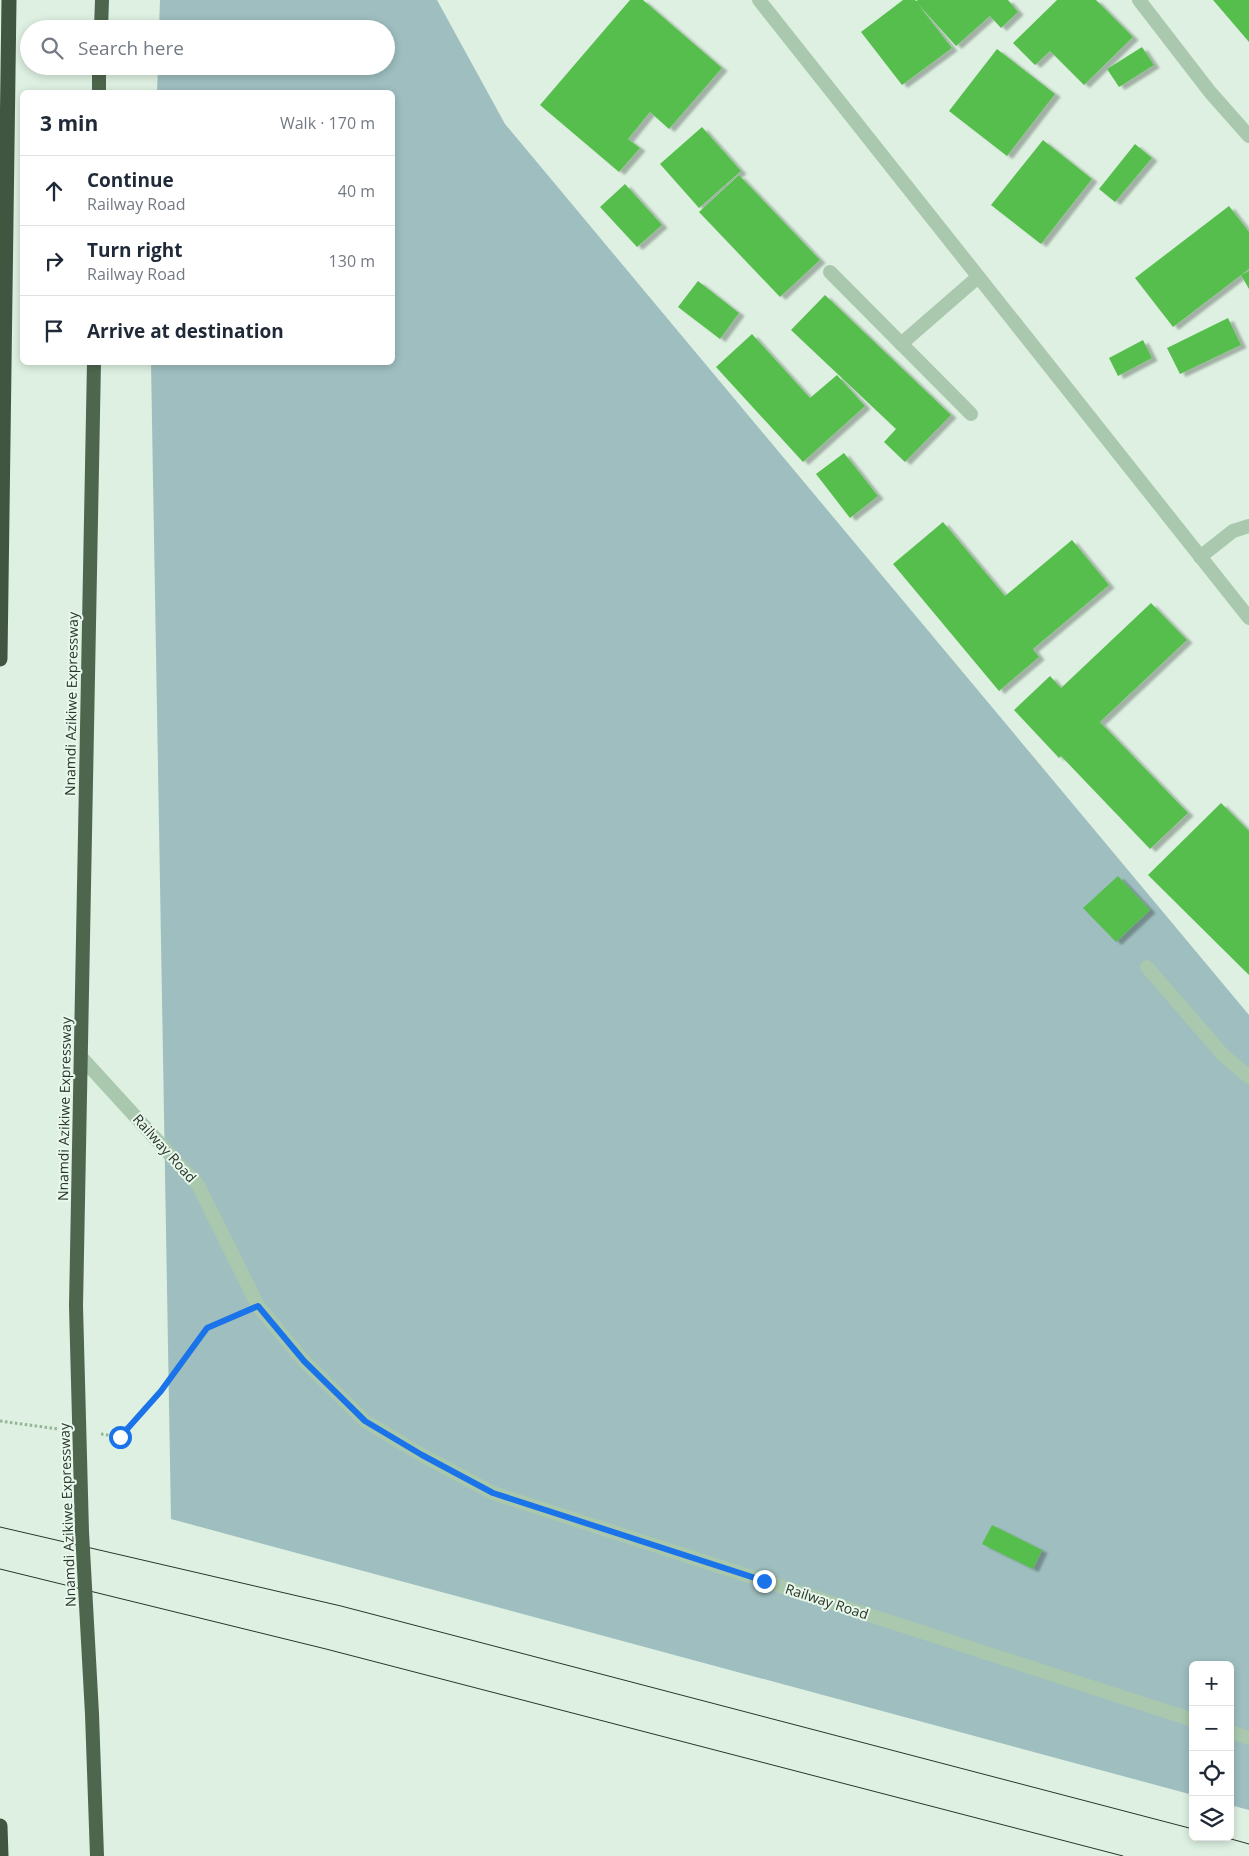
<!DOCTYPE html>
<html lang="en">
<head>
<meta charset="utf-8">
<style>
  :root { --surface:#fff; --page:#f6f6f7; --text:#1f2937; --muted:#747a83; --line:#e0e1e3 }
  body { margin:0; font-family:"Open Sans",sans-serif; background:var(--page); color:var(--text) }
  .controls { position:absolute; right:15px; bottom:15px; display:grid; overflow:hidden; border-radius:8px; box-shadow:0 2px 8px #0003 }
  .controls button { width:45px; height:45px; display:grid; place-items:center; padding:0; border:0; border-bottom:1px solid var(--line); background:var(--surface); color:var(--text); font:25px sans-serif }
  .stop { position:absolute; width:15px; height:15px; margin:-11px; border:4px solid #1a73e8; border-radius:50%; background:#fff }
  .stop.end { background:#1a73e8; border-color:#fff; box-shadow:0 1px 5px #0008 }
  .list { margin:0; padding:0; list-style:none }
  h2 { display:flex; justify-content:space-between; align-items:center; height:65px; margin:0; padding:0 20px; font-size:21px }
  h2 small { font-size:16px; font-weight:400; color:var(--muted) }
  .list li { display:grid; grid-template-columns:32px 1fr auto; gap:15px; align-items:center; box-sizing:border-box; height:70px; padding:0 20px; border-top:1px solid var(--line) }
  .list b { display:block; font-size:19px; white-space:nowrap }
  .list p { margin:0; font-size:16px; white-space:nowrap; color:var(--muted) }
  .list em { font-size:16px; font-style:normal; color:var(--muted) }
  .icon { flex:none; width:28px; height:28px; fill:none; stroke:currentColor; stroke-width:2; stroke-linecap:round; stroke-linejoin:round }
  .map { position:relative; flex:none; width:1249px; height:1856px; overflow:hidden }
  .search { position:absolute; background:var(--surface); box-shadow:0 2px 8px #0003; left:20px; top:20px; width:375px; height:55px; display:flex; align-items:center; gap:12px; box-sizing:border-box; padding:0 18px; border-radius:28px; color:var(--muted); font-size:19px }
  .panel { position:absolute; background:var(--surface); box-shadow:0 2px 8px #0003; left:20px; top:90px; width:375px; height:275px; border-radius:8px }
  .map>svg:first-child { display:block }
  .green { fill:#9ebebf }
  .building { fill:#57be4d; filter:url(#shadow) }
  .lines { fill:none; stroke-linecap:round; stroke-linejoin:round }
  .path { stroke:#94b497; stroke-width:3; stroke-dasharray:2.5 2.5; stroke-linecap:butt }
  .service { stroke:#a9c8ad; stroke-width:14 }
  .minor { stroke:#a9c8ad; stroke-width:14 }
  .trunk { stroke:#4e664e; stroke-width:14 }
  .motorway { stroke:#415640; stroke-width:15 }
  .tram { stroke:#293629; stroke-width:1 }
  .trunk-bridge { stroke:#4e664e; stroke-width:14 }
  .route { stroke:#1a73e8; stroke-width:6 }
  .labels { text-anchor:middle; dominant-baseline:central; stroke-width:4; stroke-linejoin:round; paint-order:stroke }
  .street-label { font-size:14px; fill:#293629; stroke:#e9f8ec }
</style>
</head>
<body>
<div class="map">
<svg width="1249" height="1856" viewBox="0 0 1249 1856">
  <defs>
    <filter id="shadow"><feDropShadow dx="5.5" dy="3" stdDeviation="1" flood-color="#0004"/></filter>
  </defs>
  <rect width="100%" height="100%" fill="#ddf0e1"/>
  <!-- green -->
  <path class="green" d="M160 0H437L505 124 1249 1015V1810L1230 1805V1665H1193V1795L171 1519 151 363 392 362V92H157L158 66H386V29H159Z"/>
  <!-- building -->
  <g class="building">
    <path d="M630 0H643L722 68 669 129 650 112 628 139 640 148 619 172 540 105Z"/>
    <path d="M903 0H915L916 1 918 0H1008L1018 12 1001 28 990 16 956 46 918 4 952 48 902 85 861 32Z"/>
    <path d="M1057 0H1096L1133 37 1084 85 1050 51 1035 65 1013 43Z"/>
    <path d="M1213 0H1249V42Z"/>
    <path d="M1142 47 1154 65 1119 87 1107 69Z"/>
    <path d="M997 49 1055 94 1007 156 949 111Z"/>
    <path d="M702 127 741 171 699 208 660 164Z"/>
    <path d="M1043 140 1092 179 1041 244 991 205Z"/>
    <path d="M1135 144 1152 158 1115 202 1099 189Z"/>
    <path d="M739 175 820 260 780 297 699 212Z"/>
    <path d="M625 184 662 225 637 247 600 207Z"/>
    <path d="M1229 206 1249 232V269L1173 327 1135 278Z"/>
    <path d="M1249 271V289L1241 275Z"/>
    <path d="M698 281 739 313 720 339 678 307Z"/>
    <path d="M825 295 951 415 905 462 884 442 896 429 791 330Z"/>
    <path d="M1228 318 1241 345 1180 374 1167 348Z"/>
    <path d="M752 334 810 398 837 375 865 406 803 462 716 367Z"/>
    <path d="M1143 340 1152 358 1118 376 1109 358Z"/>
    <path d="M844 453 878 496 850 518 816 474Z"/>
    <path d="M943 522 1005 596 1072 540 1109 585 1033 649 1039 657 999 691 893 564Z"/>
    <path d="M1151 603 1187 640 1100 722 1188 813 1150 849 1061 756 1059 758 1014 710 1050 676 1061 688Z"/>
    <path d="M1221 803 1249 831V975L1148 875Z"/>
    <path d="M1118 876 1150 910 1116 942 1083 908Z"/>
    <path d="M992 1525 1042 1550 1033 1569 982 1544Z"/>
  </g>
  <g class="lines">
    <!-- path -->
    <g class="path">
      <path d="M0 1421 58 1429"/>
      <path d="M101 1434 121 1437 161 1391 207 1328 237 1315"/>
    </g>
    <!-- service -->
    <g class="service">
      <path d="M830 272 971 414"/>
      <path d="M901 344 978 277"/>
      <path d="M1147 967 1223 1055 1249 1077"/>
    </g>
    <!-- minor -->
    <g class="minor">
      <path d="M759 0 1249 618"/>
      <path d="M1139 0 1210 92 1249 136"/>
      <path d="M1200 557 1233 531 1249 526"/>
      <path d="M81 1057 198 1185 258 1306 304 1361 365 1421 422 1455 493 1493 1193 1720"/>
      <path d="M1230 1732 1249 1738"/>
    </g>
    <!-- trunk -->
    <g class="trunk">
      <path d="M101 29 102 0"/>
      <path d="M99 92V66"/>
      <path d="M76 1306 94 362"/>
      <path d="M92 1714 97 1856"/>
    </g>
    <!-- motorway -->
    <g class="motorway">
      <path d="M0 659 9 0"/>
      <path d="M0 1826 1 1856"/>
    </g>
    <!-- tram -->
    <g class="tram">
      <path d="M0 1527 341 1606 1193 1829"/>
      <path d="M0 1569 326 1649 1123 1856"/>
      <path d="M1224 1837 1249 1844"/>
    </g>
    <!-- trunk-bridge -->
    <path class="trunk-bridge" d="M76 1306 82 1532 92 1714"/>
  </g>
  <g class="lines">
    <!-- route -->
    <path class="route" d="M120 1437 161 1391 207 1328 258 1306 304 1361 365 1421 422 1455 493 1493 764 1581"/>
  </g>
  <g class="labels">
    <!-- street labels -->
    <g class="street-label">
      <text transform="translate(71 704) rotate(-89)">Nnamdi Azikiwe Expressway</text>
      <text transform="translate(64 1109) rotate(-89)">Nnamdi Azikiwe Expressway</text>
      <text transform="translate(165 1148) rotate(48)">Railway Road</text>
      <text transform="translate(67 1515) rotate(-92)">Nnamdi Azikiwe Expressway</text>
      <text transform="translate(827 1601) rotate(18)">Railway Road</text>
    </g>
  </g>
</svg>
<div class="controls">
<button>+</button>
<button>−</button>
<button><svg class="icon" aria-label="locate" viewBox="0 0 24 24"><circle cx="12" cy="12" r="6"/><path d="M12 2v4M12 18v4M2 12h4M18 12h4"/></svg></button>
<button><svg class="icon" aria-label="layers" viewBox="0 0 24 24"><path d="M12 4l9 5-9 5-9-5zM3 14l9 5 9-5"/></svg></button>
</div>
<div class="stop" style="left:120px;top:1437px"></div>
<div class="stop end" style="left:764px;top:1581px"></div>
<div class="search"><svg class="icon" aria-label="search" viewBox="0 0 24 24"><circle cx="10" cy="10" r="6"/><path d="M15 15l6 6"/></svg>Search here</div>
<section class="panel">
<h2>3 min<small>Walk · 170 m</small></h2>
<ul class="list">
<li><svg class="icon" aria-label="ahead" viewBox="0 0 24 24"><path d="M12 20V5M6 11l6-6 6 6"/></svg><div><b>Continue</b><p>Railway Road</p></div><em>40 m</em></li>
<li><svg class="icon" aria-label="right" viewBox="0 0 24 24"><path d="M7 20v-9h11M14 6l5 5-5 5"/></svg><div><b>Turn right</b><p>Railway Road</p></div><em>130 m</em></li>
<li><svg class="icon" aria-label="arrive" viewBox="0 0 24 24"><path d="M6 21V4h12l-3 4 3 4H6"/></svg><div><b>Arrive at destination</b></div></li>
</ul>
</section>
</div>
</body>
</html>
